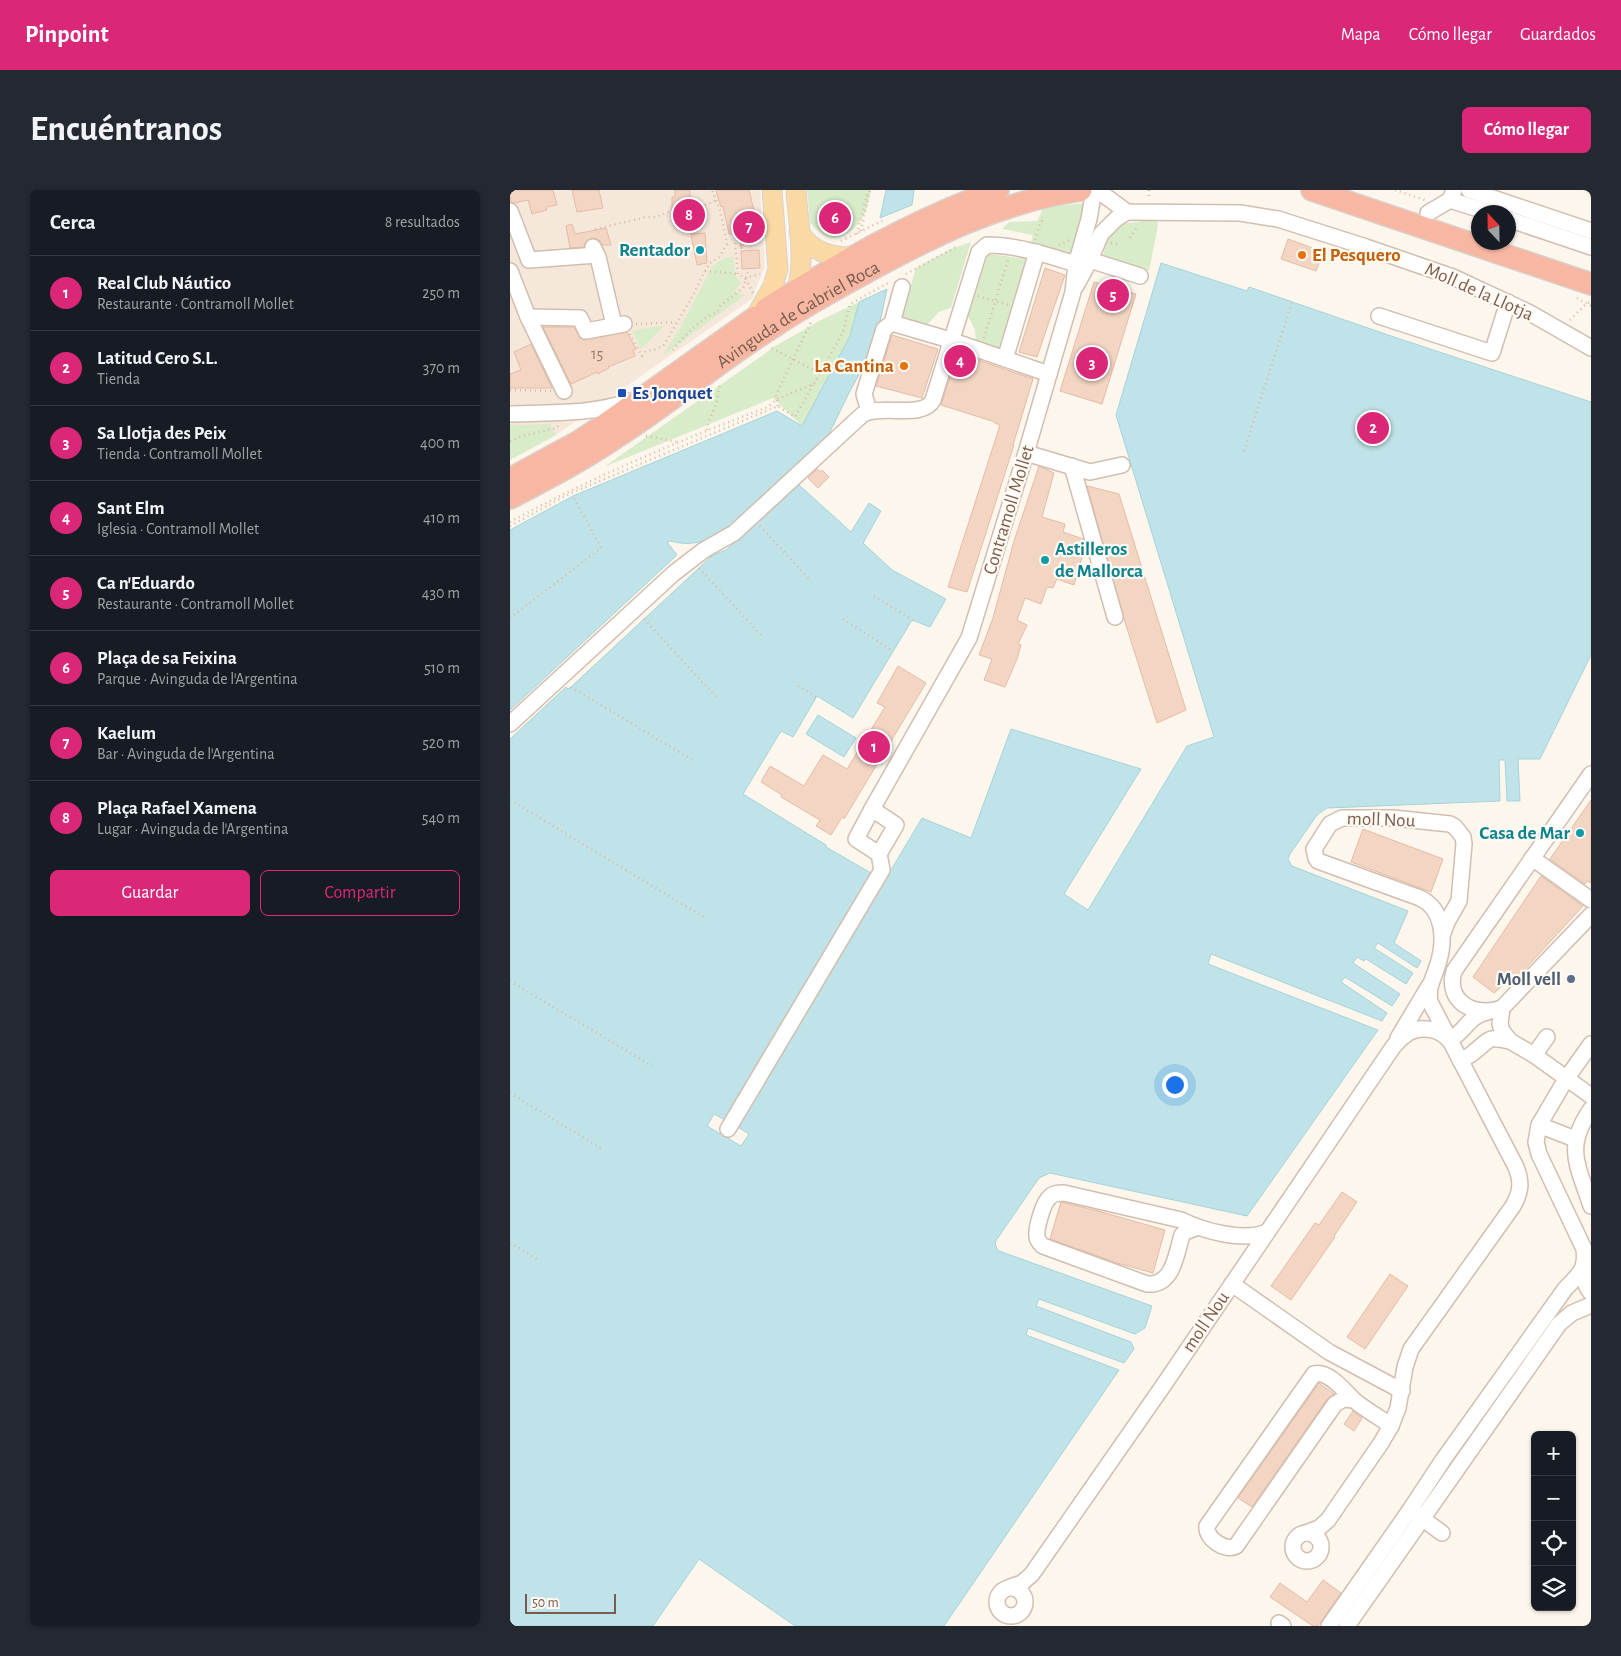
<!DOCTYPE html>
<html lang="es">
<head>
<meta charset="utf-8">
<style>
  :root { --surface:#171b24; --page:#242831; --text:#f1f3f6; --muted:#9ea1a6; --line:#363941; --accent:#db2777 }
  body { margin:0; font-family:"Alegreya Sans",sans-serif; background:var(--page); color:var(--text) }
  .controls { position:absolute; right:15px; bottom:15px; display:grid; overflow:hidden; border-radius:8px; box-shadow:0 1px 4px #0004 }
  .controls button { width:45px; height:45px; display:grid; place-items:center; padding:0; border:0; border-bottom:1px solid var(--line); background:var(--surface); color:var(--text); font:25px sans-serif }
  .compass { position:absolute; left:961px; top:15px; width:45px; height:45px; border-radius:50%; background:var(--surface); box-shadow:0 1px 4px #0004; rotate:338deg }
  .scale { position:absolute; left:15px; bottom:12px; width:91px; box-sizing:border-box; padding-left:5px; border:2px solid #7a5c4d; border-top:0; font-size:14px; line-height:18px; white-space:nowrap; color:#7a5c4d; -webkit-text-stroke:4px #fffaf3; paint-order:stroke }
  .you { position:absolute; left:664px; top:894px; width:18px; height:18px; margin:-12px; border:4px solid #fff; border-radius:50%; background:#1a73e8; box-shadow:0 0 0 8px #1a73e833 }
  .badge { display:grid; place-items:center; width:32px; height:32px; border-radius:50%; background:var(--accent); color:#fff; font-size:16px; font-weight:700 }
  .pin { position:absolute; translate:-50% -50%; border:2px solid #fff; box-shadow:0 1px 5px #0006 }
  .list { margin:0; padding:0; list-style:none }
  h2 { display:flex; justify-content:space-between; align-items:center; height:65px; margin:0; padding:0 20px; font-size:21px }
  h2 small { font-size:16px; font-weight:400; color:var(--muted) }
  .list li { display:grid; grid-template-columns:32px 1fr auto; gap:15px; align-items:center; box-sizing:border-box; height:75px; padding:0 20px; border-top:1px solid var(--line) }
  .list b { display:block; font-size:19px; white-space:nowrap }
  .list p { margin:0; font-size:16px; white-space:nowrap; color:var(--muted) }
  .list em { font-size:16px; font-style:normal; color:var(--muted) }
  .actions { display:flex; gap:10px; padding:15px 20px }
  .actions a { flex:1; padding:11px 0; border:1px solid var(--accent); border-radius:8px; text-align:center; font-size:18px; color:var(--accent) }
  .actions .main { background:var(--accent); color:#fff }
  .icon { flex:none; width:28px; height:28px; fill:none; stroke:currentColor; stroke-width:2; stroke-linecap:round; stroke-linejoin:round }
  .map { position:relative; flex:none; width:1081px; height:1436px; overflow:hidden; border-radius:8px }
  header { display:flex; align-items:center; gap:30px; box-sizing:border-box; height:70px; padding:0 25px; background:var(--accent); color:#fff }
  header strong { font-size:24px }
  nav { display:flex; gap:28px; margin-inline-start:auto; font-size:18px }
  .intro { display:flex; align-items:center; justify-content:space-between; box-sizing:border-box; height:120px; padding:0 30px }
  h1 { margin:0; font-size:35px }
  .button { padding:12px 22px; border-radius:8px; background:var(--accent); color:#fff; font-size:18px; font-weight:700 }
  main { display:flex; gap:30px; padding:0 30px }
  aside { flex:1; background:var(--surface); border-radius:8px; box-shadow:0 1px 4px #0004 }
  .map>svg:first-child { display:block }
  .residential { fill:#f5e8da }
  .green { fill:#d8ecc9 }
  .water { fill:#bfe3e8; stroke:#a5d3da }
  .building { fill:#f3d5c3; stroke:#e6bba3 }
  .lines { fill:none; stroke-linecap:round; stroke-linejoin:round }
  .minor-casing { stroke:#d1beb0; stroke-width:18 }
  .major-casing { stroke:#dad1cd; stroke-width:21 }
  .highway-casing { stroke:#dad1cd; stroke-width:24 }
  .path { stroke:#d9b8a5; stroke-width:2.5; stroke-dasharray:1 4; stroke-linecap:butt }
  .minor { stroke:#fff; stroke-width:15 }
  .major { stroke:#fbd9a5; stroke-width:19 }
  .highway { stroke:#f7b7a3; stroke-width:21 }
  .culture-dot { fill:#0f9aa8; stroke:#fffaf3; stroke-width:2 }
  .food-dot { fill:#e8710a; stroke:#fffaf3; stroke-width:2 }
  .transit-dot { fill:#1a4fb4; stroke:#fffaf3; stroke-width:2 }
  .service-dot { fill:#5c6f8a; stroke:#fffaf3; stroke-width:2 }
  .labels { text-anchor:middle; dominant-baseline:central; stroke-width:4.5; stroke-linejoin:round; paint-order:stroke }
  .number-label { font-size:16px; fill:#987a6a }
  .culture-label { font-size:19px; font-weight:bold; fill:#0d838f; stroke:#fffaf3; text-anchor:end }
  .food-label { font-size:19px; font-weight:bold; fill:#c56008; stroke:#fffaf3; text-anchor:start }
  .street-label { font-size:19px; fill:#7a5c4d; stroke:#fffaf3 }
  .transit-label { font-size:19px; font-weight:bold; fill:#164399; stroke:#fffaf3; text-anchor:start }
  .service-label { font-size:19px; font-weight:bold; fill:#4e5e75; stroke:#fffaf3; text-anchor:end }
</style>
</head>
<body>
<header>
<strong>Pinpoint</strong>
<nav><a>Mapa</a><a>Cómo llegar</a><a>Guardados</a></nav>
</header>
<div class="intro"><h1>Encuéntranos</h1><a class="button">Cómo llegar</a></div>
<main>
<aside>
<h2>Cerca<small>8 resultados</small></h2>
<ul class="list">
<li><span class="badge">1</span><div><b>Real Club Náutico</b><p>Restaurante · Contramoll Mollet</p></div><em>250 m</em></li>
<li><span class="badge">2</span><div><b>Latitud Cero S.L.</b><p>Tienda</p></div><em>370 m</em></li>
<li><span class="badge">3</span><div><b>Sa Llotja des Peix</b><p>Tienda · Contramoll Mollet</p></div><em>400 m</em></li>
<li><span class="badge">4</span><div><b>Sant Elm</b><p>Iglesia · Contramoll Mollet</p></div><em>410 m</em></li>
<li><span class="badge">5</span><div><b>Ca n'Eduardo</b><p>Restaurante · Contramoll Mollet</p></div><em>430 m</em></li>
<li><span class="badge">6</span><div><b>Plaça de sa Feixina</b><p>Parque · Avinguda de l'Argentina</p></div><em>510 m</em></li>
<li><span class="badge">7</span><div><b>Kaelum</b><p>Bar · Avinguda de l'Argentina</p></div><em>520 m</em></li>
<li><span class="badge">8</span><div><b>Plaça Rafael Xamena</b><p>Lugar · Avinguda de l'Argentina</p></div><em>540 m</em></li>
</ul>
<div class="actions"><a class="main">Guardar</a><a>Compartir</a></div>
</aside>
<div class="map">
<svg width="1081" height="1436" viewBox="0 0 1081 1436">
  <rect width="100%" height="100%" fill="#fdf6ec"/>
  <!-- residential -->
  <path class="residential" d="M0 0H250L255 76 242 109 46 245 0 270Z"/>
  <!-- green -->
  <g class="green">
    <path d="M297 0H361C359 7 358 16 355 23 349 35 333 52 318 47 311 45 305 38 300 33Z"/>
    <path d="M576 13 566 61 556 67 520 57 523 45 492 39 499 32 527 31 534 17Z"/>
    <path d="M634 31H647L648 36 639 81 593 70 596 46 604 35Z"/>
    <path d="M461 52 441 118 429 122 416 136 392 126 406 78 441 59Z"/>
    <path d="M478 64 519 69 490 158 466 151 465 140 458 126Z"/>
    <path d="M223 67 226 87 231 93 224 102 235 105 152 166 168 142 202 77 214 68Z"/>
    <path d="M349 112 340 146 292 236 263 208 94 277 267 155 311 130Z"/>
    <path d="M155 135 131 159 122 141Z"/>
    <path d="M40 234 46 245 0 270V235Z"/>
  </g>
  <!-- water -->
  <g class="water">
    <path d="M376 0H404L402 15 370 28Z"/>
    <path d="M651 73 737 101 739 97 884 147 1081 212V465L1030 569H1008L1010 611H997L995 570H989L990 611 817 618 807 625 780 664 778 669 782 676 898 721 884 753 911 771 907 778 868 753 864 758 903 783 896 794 856 769 854 771 847 767 843 773 890 804 882 816 835 787 831 792 877 823 872 831 701 764 698 774 868 840 737 1026 540 983 529 988 485 1052 487 1059 489 1061 642 1116 635 1138 625 1144 529 1109 526 1116 621 1152 624 1159 614 1173 518 1138 516 1145 609 1180 434 1436H285L189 1369 143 1436H0V549L56 497 58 499 61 497 203 365 216 360 289 295 341 342 359 313 371 321 353 353 382 380 436 409 420 437 402 430 343 528 307 506 283 547 271 541 233 604 316 655V657L361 683 215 930 204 924 197 936 231 956 239 944 228 937 412 628 461 648 501 539 631 579 554 704 578 720 677 556 704 547 606 225Z"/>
    <path d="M377 99 365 155 339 203 316 250 223 335C203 349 185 358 160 351L157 352 167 365 0 520V340L63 306 267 221 292 236 340 146 349 112Z"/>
    <path d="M308 525 346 548 334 567 296 544Z"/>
  </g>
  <!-- building -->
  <g class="building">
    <path d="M0 0H43L47 15 36 17 37 20 22 24 18 10 5 13 0 12Z"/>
    <path d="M62 0H89L93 18 67 22Z"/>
    <path d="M165 0H180V12L171 20 162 21V7H165Z"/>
    <path d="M206 0H239L246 29 231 59 230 44H219L213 16 211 17Z"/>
    <path d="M62 34 65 44 96 38 101 55H93L89 50 83 48 76 51 74 57 60 58 56 36Z"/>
    <path d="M195 43 197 73 187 75 181 44Z"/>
    <path d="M778 49 814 62 806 81 771 69Z"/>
    <path d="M249 60 250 78 232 79 231 61Z"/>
    <path d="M535 78 555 85 527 167 509 162Z"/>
    <path d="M584 92 626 104 592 214 550 201Z"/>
    <path d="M33 137H64L70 148 74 150 117 142 126 159 123 160 125 166 98 177 99 178 88 184 87 182 61 194Z"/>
    <path d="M382 145 428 159 412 208 366 196Z"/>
    <path d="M21 154 42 198H0V184L11 180 4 162Z"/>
    <path d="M448 163 523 189 503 255H504L457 402 438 397 490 235 485 233V232L431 215Z"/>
    <path d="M529 276 544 283 532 327 555 334 553 342 573 349 575 357 564 395 547 389 543 398 537 397 531 414 515 408 507 430 517 435 508 454 511 455 507 469 495 497 474 490 482 469 469 465 483 428 504 351Z"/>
    <path d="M307 279 311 282 312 280 319 287 308 298 298 288Z"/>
    <path d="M577 296 609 304 676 520 647 533 614 429Z"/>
    <path d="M388 476 416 493 334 629 332 627 321 645 306 636 310 630 271 607 272 605 251 592 260 576 294 596 313 565 337 579 375 517 367 513Z"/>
    <path d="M1081 610V693L1077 691 1075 694 1040 669Z"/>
    <path d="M853 639 933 669 921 702 841 672Z"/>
    <path d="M1031 686 1073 716 1005 790 1001 788 984 803 963 787Z"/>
    <path d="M832 1002 847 1012 824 1046 825 1047 781 1110 761 1096 805 1033 809 1035Z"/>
    <path d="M551 1012 588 1021 655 1040 643 1083 607 1073 540 1049Z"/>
    <path d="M880 1084 898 1096 855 1159 837 1147Z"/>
    <path d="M809 1193 824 1204 817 1209 742 1317 728 1308Z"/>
    <path d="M843 1221 852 1228 844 1241 834 1234Z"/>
    <path d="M813 1390 831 1403 808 1436H803L760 1407 770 1393 797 1412Z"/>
  </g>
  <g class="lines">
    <defs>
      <g id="minor">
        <path d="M587 0 617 22 730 23 768 29 856 57 943 87 1020 123 1081 158"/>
        <path d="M959 0 1081 41"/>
        <path d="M940 10 978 22"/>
        <path d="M0 21 19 70 87 65"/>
        <path d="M918 23 940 10 944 0"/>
        <path d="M998 29 1081 57"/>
        <path d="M83 57 88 67 104 135"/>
        <path d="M580 70 630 86"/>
        <path d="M0 81 18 127 54 201"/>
        <path d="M566 96 580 70 591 44 606 29 617 22"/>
        <path d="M392 97 382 133 440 150 539 184"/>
        <path d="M869 126 982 163 998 112"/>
        <path d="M18 127 70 128 76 141 114 134"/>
        <path d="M495 169 527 62"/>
        <path d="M359 221 354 204 374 139 382 133"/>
        <path d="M0 224C41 222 81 225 120 211"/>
        <path d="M516 263 580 282 612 275"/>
        <path d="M562 276 605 427"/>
        <path d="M0 534 164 383 194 360 224 343 352 225C369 213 413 230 423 210L469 62 477 55C507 55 537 65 566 74"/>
        <path d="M1081 584 944 781C935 812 965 828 992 818L1081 725"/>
        <path d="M362 619 459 448 516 263 563 102 566 74 579 29 584 0"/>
        <path d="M362 619 386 635 369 664 346 649Z"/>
        <path d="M1022 668 1081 710"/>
        <path d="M992 818 990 834 992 841 1000 851 1024 865 1081 906"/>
        <path d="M888 848 919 796"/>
        <path d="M939 850C957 841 957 826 978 822"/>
        <path d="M1024 865 1037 847"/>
        <path d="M950 870C955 868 960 866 964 862 981 849 976 846 1000 851"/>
        <path d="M1081 919C1054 958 1068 975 1081 1016"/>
        <path d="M1029 935 1065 949"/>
        <path d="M218 939 372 680 369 664"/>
        <path d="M688 1037 675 1042 672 1045C666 1065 663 1096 637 1094L533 1056C530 1053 527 1051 527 1046 526 1038 533 1013 539 1008 543 1003 548 1003 554 1003L671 1030C694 1041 733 1052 757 1042"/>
        <path d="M1076 1074C1071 1085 1074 1094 1081 1103"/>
        <path d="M722 1094 819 1162 892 1201"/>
        <path d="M844 1210 834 1209 825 1214 726 1356C715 1362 695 1348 697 1336L804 1184C819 1180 835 1202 845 1211 856 1220 869 1227 881 1236"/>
        <path d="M906 1324 932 1343"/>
        <circle cx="797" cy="1357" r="14"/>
        <path d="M796 1343 809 1338 818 1330 871 1253 881 1236 888 1218 895 1177 901 1159 1003 1016C1011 1002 1012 992 1006 977L920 812C917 797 924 788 928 774 935 751 935 720 910 708L808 671 806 668 804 659 820 634 832 628H883L940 634 945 637 953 647 954 654 949 711 937 732 932 746"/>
        <path d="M500 1397 512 1393 522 1384 653 1196 883 857C887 852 892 847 898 843 910 836 929 838 938 849"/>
        <circle cx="501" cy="1412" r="14"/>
        <path d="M769 1433 773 1436"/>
        <path d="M819 1436 900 1320 933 1270 1055 1099C1068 1085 1077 1080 1074 1059L1029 964 1026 952 1029 935 1056 889 1081 854"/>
        <path d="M837 1436 1049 1134 1062 1123 1081 1115"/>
      </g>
      <g id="major">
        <path d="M289 42C302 62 320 67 343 67"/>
        <path d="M283 109C298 79 288 33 286 0"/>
        <path d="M246 126 263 96 268 79 262 0"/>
      </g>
      <g id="highway">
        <path d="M802 0 1081 94"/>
        <path d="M256 119C330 73 405 29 488 0"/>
        <path d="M0 289 66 253 94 235 246 127"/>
        <path id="s1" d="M0 308C36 289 71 271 105 248 160 213 210 170 266 135 293 117 322 101 351 85 422 46 489 12 571 0"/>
      </g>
    </defs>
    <!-- minor casing -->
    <use href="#minor" class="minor-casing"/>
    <!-- major casing -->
    <use href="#major" class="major-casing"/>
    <!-- highway casing -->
    <use href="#highway" class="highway-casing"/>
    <!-- path -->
    <g class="path">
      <path d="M639 0V8"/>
      <path d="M885 0 915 10"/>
      <path d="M85 39 137 27H145L162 21 164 28 205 11"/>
      <path d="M351 41 360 0"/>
      <path d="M347 44 358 0"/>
      <path d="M620 48 628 36"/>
      <path d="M525 50 529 36 533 29"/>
      <path d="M331 51 376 29"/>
      <path d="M225 53 228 84 235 88 243 103"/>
      <path d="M601 53 609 54"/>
      <path d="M549 55 560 50"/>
      <path d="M195 81 228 84"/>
      <path d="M396 84 446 57"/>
      <path d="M235 88 250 84"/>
      <path d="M468 106 499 115"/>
      <path d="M1067 108 1081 116"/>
      <path d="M1060 130 1076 114 1081 112"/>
      <path d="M126 134 166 132"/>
      <path d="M120 144 132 166 136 161 144 160 154 155 182 107 195 81 200 73 209 67 217 54 210 20 202 0"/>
      <path d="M474 148 498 70"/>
      <path d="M262 158 309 183"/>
      <path d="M163 160C175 145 189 130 207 122L210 116 233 98 239 78"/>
      <path d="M0 200 41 201"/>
      <path d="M268 216 266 205 301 132"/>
      <path d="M197 240 198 233 206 215 210 193"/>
      <path d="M136 246 167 252"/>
      <path d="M0 251 12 246 46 238 49 235"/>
      <path d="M734 261 782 112"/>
      <path d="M0 332C83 287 170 250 258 217L267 209 304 194 333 142 340 114 380 92"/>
      <path d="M0 336 59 304 268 216 285 227 303 195"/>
      <path d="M250 336 300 390"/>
      <path d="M189 378 251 445"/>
      <path d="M364 406 403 430"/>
      <path d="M0 428 91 358 63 306"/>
      <path d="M134 429 206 507"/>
      <path d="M333 429 383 461"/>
      <path d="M288 496 306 507"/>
      <path d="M61 497 184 571"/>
      <path d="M0 610 197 729"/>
      <path d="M0 791 142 876"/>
      <path d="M0 903 94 960"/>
      <path d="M0 1053 27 1069"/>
    </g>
    <!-- minor -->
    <use href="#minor" class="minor"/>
    <!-- major -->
    <use href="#major" class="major"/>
    <!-- highway -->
    <use href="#highway" class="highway"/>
  </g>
  <!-- markers -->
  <g class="culture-dot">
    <circle cx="190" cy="60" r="5"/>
    <circle cx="535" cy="370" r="5"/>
    <circle cx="1070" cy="643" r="5"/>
  </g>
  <g class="food-dot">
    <circle cx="792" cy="65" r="5"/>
    <circle cx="394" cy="176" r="5"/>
  </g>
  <rect class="transit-dot" x="107" y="198" width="10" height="10" rx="2.5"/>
  <circle class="service-dot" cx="1061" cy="789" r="5"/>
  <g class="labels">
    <!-- number labels -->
    <g class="number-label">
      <text x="87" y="164">15</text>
    </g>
    <!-- culture labels -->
    <g class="culture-label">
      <text x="180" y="60">Rentador</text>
      <text x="545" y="359" text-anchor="start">Astilleros<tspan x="545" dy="22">de Mallorca</tspan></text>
      <text x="1060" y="643">Casa de Mar</text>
    </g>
    <!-- food labels -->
    <g class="food-label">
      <text x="802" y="65">El Pesquero</text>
      <text x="384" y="176" text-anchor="end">La Cantina</text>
    </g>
    <!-- street labels -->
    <g class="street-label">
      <text transform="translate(969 102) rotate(24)">Moll de la Llotja</text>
      <text stroke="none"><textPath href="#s1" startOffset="342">Avinguda de Gabriel Roca</textPath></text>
      <text transform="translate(499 320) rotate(-73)">Contramoll Mollet</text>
      <text transform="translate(871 630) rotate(2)">moll Nou</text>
      <text transform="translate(696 1132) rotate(-56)">moll Nou</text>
    </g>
    <!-- transit labels -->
    <g class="transit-label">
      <text x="122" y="203">Es Jonquet</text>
    </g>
    <!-- service labels -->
    <g class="service-label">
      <text x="1051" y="789">Moll vell</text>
    </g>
  </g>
</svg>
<div class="controls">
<button>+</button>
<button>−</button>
<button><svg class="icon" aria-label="locate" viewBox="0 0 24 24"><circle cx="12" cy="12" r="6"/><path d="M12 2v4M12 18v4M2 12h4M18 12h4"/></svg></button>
<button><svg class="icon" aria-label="layers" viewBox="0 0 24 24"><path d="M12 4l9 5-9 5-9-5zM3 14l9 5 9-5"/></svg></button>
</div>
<svg class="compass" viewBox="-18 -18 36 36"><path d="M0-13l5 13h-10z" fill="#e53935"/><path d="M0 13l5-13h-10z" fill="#9ea1a6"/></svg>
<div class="scale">50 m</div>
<div class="you"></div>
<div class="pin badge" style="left:364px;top:557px">1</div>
<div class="pin badge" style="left:863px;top:238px">2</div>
<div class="pin badge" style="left:582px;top:173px">3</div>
<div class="pin badge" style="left:450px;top:171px">4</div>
<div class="pin badge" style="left:603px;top:105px">5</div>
<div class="pin badge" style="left:325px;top:28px">6</div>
<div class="pin badge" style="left:239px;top:37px">7</div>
<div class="pin badge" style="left:179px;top:25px">8</div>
</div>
</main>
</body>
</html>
